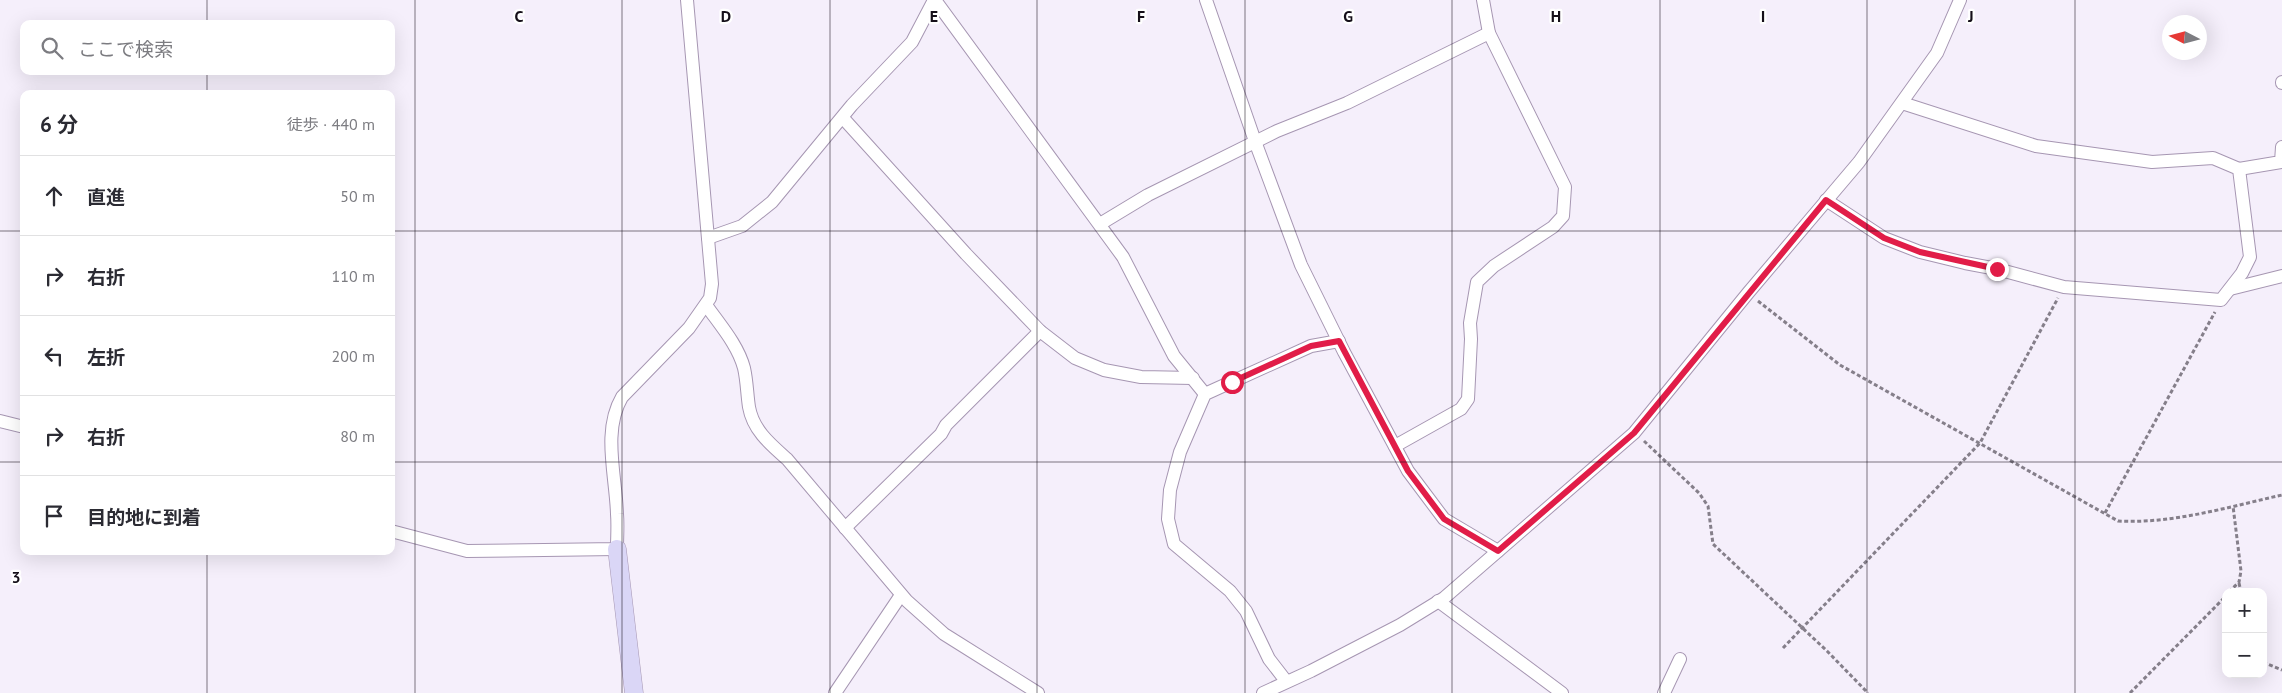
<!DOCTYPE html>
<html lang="ja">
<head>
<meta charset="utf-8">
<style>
  :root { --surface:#fff; --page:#f7f7f7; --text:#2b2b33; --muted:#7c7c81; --line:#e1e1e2 }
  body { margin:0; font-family:"PT Sans","Noto Sans JP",sans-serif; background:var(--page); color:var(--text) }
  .controls { position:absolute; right:15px; bottom:15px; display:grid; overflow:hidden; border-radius:10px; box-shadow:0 5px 20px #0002 }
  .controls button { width:45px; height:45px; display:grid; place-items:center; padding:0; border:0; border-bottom:1px solid var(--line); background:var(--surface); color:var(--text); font:25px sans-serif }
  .compass { position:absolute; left:2162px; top:15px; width:45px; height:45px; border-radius:50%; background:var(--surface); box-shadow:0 5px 20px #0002; rotate:276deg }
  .stop { position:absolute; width:15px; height:15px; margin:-11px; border:4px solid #e11d48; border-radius:50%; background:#fff }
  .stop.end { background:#e11d48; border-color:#fff; box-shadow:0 1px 5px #0008 }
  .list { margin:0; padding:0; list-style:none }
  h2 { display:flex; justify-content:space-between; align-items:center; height:65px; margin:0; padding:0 20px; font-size:21px }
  h2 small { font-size:16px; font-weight:400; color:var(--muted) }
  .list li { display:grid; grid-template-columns:32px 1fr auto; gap:15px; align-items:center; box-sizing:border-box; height:80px; padding:0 20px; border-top:1px solid var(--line) }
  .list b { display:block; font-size:19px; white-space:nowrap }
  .list em { font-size:16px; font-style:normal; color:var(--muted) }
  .icon { flex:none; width:28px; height:28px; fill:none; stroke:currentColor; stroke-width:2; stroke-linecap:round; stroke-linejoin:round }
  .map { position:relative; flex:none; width:2282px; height:693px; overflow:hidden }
  .search { position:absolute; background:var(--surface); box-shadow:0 5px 20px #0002; left:20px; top:20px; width:375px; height:55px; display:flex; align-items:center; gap:12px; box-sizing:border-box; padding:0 18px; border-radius:10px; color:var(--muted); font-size:19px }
  .panel { position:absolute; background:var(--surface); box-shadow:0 5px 20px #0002; left:20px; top:90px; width:375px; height:465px; border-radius:10px }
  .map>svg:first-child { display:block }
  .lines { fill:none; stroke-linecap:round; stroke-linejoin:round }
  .street-casing { stroke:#a696b2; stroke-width:14 }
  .secondary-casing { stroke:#a696b2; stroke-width:19 }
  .path { stroke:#857f8a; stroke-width:3; stroke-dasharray:4 2.5; stroke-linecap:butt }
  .street { stroke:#fff; stroke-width:12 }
  .secondary { stroke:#dad6f6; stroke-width:18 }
  .route { stroke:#e11d48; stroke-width:6 }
  .grid { fill:none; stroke:#150f19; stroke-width:1; stroke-opacity:0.55 }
  .grid-label { font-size:16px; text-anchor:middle; font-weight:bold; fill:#150f19; stroke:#fff; stroke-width:4.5; stroke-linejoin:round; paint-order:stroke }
</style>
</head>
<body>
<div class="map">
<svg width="2282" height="693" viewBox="0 0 2282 693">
  <rect width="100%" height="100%" fill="#f5effb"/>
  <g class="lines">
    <defs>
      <g id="street">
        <path d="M935 0 1123 257 1174 356 1205 394"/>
        <path d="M1206 0 1256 144 1301 265 1344 352 1408 471 1444 519 1498 551"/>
        <path d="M2282 82V83"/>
        <path d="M843 118 966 254 1040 331 1075 358 1104 370 1141 377 1193 378"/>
        <path d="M2239 169 2281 162 2282 147"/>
        <path d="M1826 200 1884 238 1920 252 1965 263 1997 269 2064 287 2221 300 2242 273 2250 257 2239 169 2213 158 2152 162 2036 146 1902 103"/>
        <path d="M1100 224 1148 195 1277 131 1347 103 1489 33"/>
        <path d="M708 238 742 226 772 202 852 105 912 42 934 0"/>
        <path d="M2230 289 2282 276"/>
        <path d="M706 305C720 325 738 345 744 368 747 381 747 394 749 407 753 430 770 444 787 459L907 601 944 634 1038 693"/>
        <path d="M0 421 24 427"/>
        <path d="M1395 446 1461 409 1468 399 1471 339 1470 323 1477 282 1494 266 1553 227 1563 216 1565 187 1489 33 1483 0"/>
        <path d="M845 528 941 434 946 425 1040 331"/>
        <path d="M391 531 467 551 617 549C617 537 618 525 617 514 616 476 602 431 622 397L689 328 710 298 712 284 687 0"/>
        <path d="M1438 601 1562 693"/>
        <path d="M1286 681 1269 659 1246 611 1230 591 1174 544 1168 519 1170 490 1180 452 1205 394 1311 346 1339 341"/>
        <path d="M835 693 901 595"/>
        <path d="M1263 693 1311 671 1400 625 1444 598 1634 433 1748 293 1859 162 1937 53 1960 0"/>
        <path d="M1664 693 1680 659"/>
      </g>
      <path id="secondary" d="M617 549 634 693"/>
    </defs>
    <!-- street casing -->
    <use href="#street" class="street-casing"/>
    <!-- secondary casing -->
    <use href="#secondary" class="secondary-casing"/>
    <!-- path -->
    <g class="path">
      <path d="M1758 301 1840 365 2118 521C2173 524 2228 507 2282 495"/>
      <path d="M1644 441 1699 493 1708 506 1713 544 1827 651 1868 693"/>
      <path d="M2105 513 2215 312"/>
      <path d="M2239 583 2241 592"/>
      <path d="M2229 592 2239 582 2241 571 2233 506"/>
      <path d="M1783 648 1980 443 2058 298"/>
      <path d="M2263 662 2282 670"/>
      <path d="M2130 693 2226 596"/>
    </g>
    <!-- street -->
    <use href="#street" class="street"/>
    <!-- secondary -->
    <use href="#secondary" class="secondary"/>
  </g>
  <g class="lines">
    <!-- route -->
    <path class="route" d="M1232 382 1311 346 1339 341 1408 471 1444 519 1498 551 1634 433 1826 200 1884 238 1920 252 1997 269"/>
  </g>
  <!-- grid -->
  <path class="grid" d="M207 0V24M415 0V693M622 0V693M830 0V693M1037 0V693M1245 0V693M1452 0V693M1660 0V693M1867 0V693M2075 0V693M207 71V94M0 231H24M391 231H2282M0 462H24M391 462H2282M207 551V693"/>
  <g class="grid-label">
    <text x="519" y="22">C</text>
    <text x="726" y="22">D</text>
    <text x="934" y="22">E</text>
    <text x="1141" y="22">F</text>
    <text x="1348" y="22">G</text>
    <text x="1556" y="22">H</text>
    <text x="1763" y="22">I</text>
    <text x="1971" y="22">J</text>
    <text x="16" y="583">3</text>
  </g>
</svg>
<div class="controls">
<button>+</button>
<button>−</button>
</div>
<svg class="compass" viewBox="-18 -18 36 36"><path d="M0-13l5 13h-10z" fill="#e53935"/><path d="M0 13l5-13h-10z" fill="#7c7c81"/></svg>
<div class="stop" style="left:1232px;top:382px"></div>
<div class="stop end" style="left:1997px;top:269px"></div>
<div class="search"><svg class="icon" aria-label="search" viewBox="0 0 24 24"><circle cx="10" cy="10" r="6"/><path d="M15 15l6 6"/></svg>ここで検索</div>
<section class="panel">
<h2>6 分<small>徒歩 · 440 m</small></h2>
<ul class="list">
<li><svg class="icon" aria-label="ahead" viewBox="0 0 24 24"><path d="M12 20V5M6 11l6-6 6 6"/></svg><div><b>直進</b></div><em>50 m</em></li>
<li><svg class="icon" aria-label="right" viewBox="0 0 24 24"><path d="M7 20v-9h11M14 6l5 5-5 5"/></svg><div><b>右折</b></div><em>110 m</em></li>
<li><svg class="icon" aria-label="left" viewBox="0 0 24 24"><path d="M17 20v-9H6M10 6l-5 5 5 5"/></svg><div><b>左折</b></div><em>200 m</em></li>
<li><svg class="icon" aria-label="right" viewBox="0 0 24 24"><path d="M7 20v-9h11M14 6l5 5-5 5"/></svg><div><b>右折</b></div><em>80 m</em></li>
<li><svg class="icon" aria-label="arrive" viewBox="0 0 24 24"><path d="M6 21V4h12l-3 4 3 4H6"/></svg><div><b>目的地に到着</b></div></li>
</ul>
</section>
</div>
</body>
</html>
